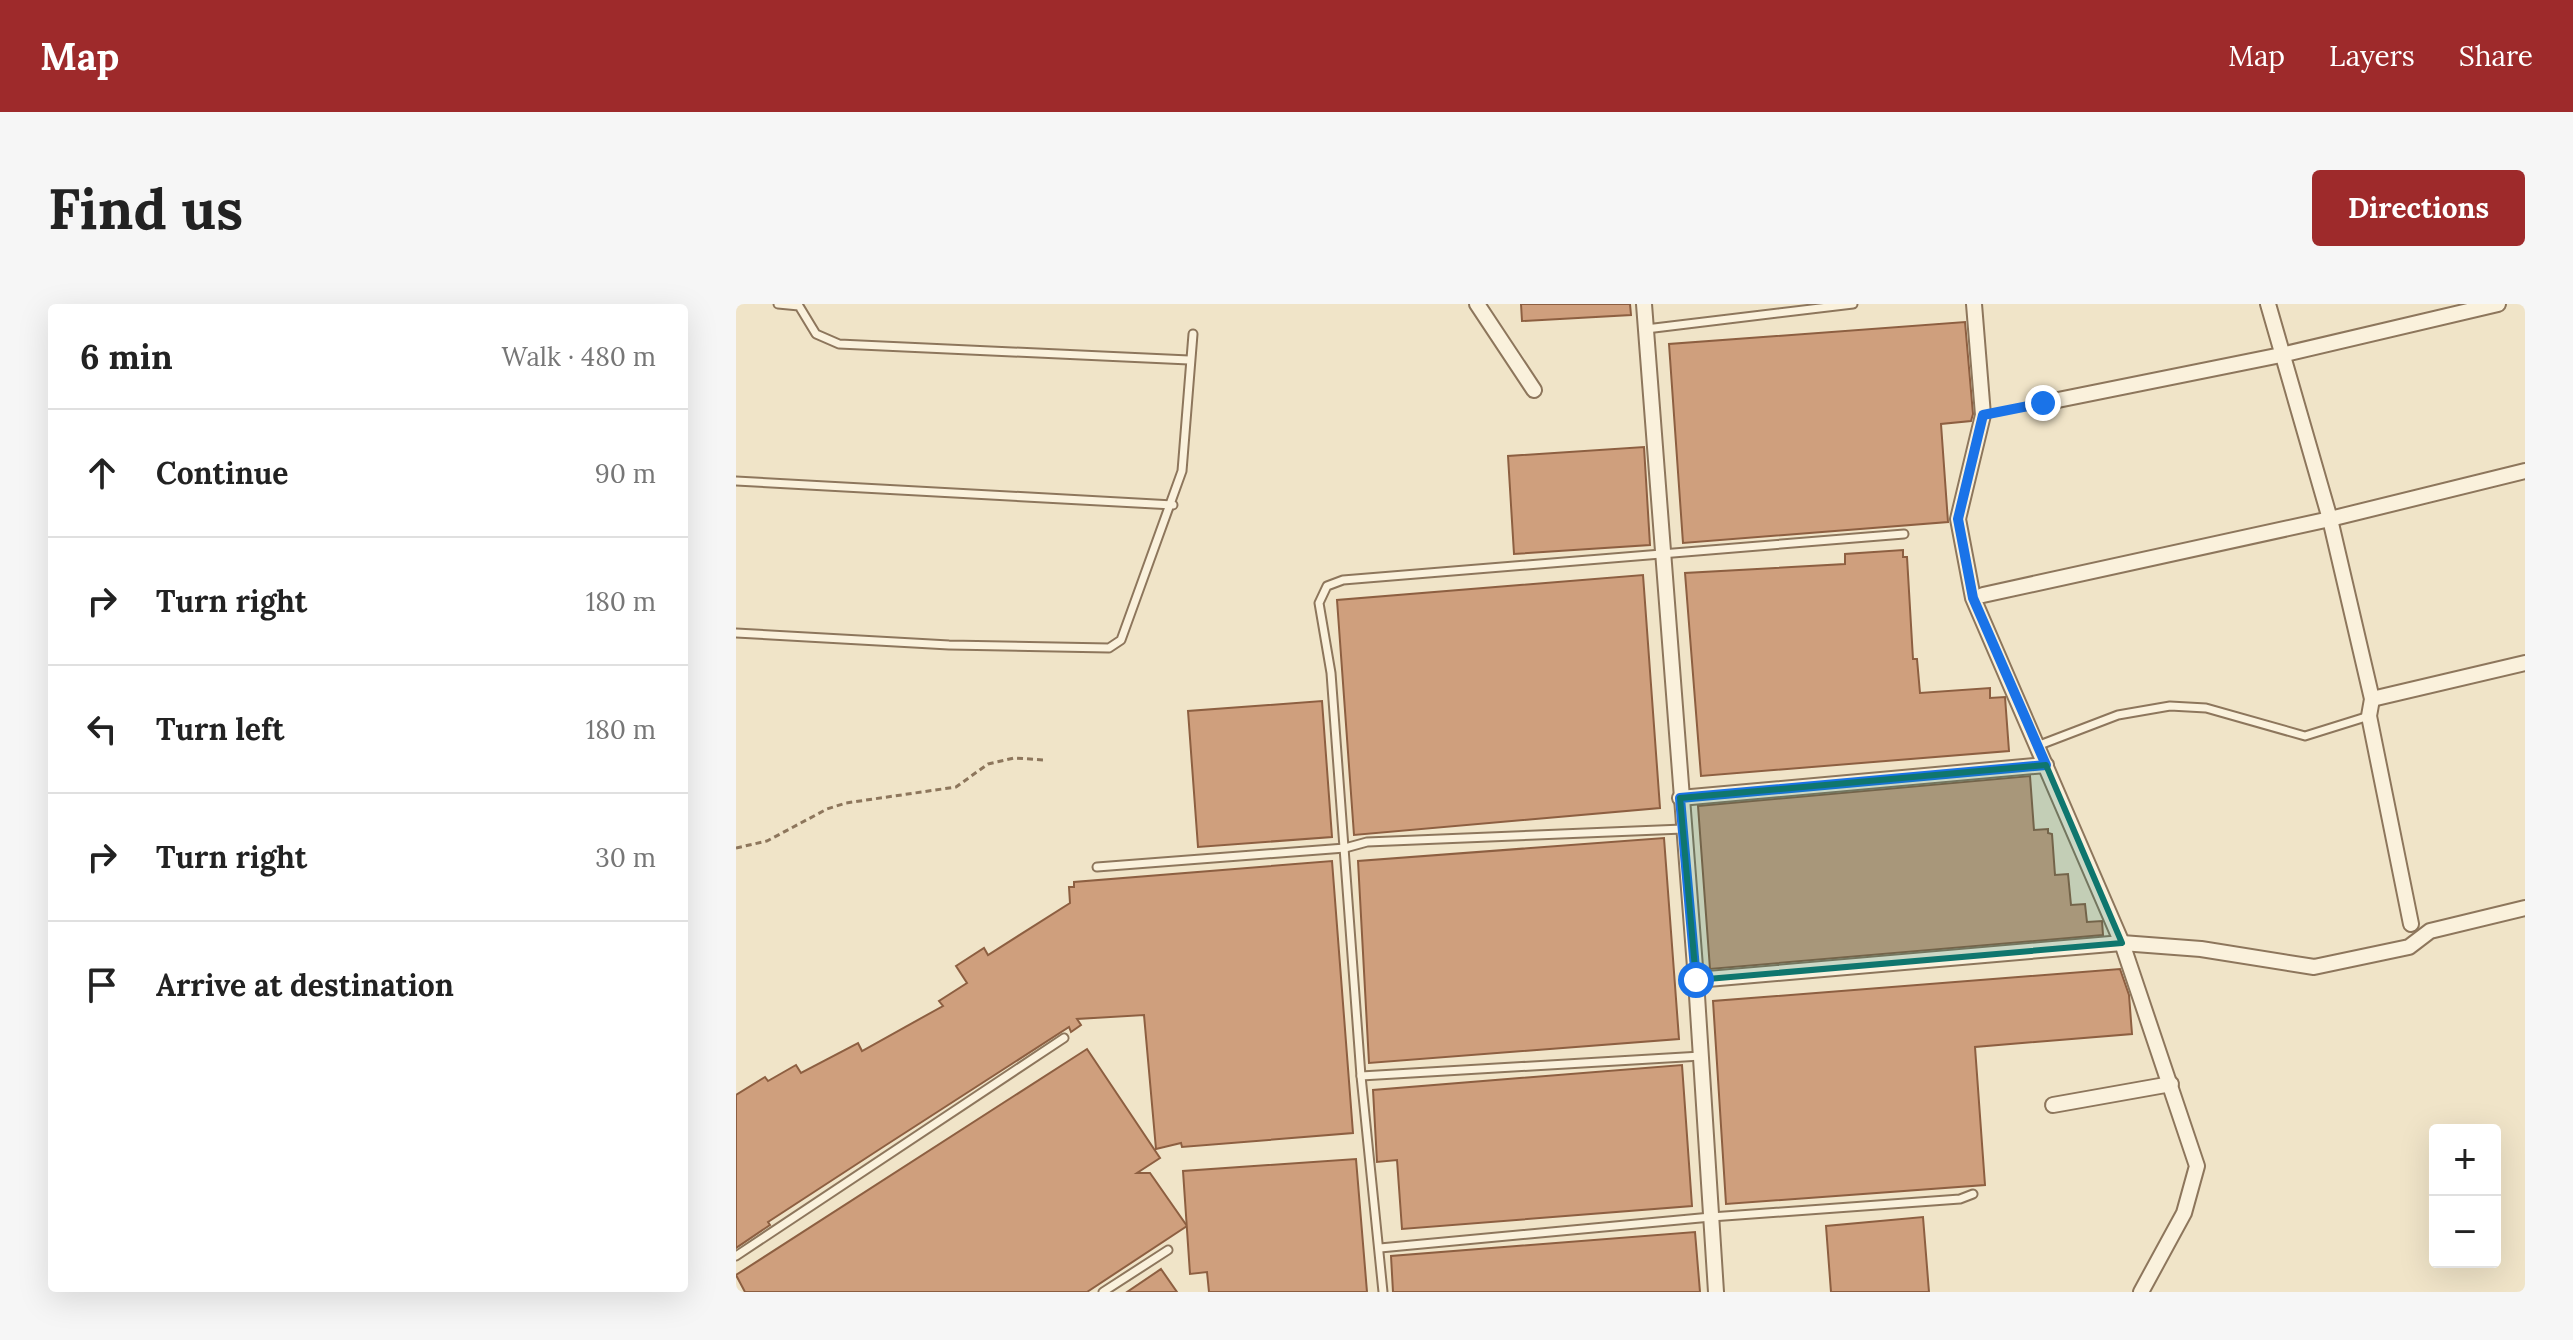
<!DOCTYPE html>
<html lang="en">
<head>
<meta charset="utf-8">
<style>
  :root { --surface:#fff; --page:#f6f6f6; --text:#222; --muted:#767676; --line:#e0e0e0; --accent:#9e2a2b }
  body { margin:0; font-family:Lora,serif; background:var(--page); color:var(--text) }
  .controls { position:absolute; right:24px; bottom:24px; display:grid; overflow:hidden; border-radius:8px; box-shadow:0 8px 32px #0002 }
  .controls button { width:72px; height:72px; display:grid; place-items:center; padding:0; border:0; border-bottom:2px solid var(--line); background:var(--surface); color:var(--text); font:40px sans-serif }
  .stop { position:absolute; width:24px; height:24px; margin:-18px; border:6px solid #1a73e8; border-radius:50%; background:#fff }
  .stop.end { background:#1a73e8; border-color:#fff; box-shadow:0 2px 8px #0008 }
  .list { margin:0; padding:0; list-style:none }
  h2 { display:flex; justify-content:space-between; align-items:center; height:104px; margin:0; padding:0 32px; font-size:34px }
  h2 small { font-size:26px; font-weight:400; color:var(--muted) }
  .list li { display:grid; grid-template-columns:52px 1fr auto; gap:24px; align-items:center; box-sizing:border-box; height:128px; padding:0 32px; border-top:2px solid var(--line) }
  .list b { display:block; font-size:30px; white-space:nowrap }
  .list em { font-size:26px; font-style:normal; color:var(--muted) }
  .icon { flex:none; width:44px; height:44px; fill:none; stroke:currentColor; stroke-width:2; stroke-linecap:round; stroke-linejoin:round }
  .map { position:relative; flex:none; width:1789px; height:988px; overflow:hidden; border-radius:8px }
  header { display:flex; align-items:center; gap:48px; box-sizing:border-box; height:112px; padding:0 40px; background:var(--accent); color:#fff }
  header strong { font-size:38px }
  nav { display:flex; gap:44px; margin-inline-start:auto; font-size:28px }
  .intro { display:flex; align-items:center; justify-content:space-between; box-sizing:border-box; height:192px; padding:0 48px }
  h1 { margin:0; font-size:56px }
  .button { padding:20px 36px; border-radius:8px; background:var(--accent); color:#fff; font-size:28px; font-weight:700 }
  main { display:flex; gap:48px; padding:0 48px }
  aside { flex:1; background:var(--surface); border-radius:8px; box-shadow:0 8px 32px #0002 }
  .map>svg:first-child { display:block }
  .building { fill:#cf9f7d; stroke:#8d5f41; stroke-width:2 }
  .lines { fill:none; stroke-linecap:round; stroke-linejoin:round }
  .service-casing { stroke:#8d765c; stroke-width:11 }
  .minor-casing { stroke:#8d765c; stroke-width:18 }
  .path { stroke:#8d765c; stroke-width:3; stroke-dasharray:6 4; stroke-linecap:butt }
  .service { stroke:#faf1dc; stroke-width:7 }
  .minor { stroke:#faf1dc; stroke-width:14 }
  .route { stroke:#1a73e8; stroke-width:10 }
  .marked { fill:#0f766e; fill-opacity:0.2; stroke:#0f766e; stroke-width:6; stroke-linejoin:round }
</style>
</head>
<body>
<header>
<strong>Map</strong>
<nav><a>Map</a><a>Layers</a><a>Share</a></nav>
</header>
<div class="intro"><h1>Find us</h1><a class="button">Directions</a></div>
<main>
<aside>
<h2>6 min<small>Walk · 480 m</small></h2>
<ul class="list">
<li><svg class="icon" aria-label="ahead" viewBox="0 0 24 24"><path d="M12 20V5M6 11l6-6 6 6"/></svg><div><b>Continue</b></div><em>90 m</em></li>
<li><svg class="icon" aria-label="right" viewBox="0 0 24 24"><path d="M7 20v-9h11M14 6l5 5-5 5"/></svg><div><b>Turn right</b></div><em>180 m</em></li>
<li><svg class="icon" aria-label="left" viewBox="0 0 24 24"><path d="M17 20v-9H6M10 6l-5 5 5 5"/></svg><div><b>Turn left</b></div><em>180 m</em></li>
<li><svg class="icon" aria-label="right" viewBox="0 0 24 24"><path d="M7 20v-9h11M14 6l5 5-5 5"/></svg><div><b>Turn right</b></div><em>30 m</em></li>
<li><svg class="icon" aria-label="arrive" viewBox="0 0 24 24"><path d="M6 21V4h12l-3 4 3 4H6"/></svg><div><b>Arrive at destination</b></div></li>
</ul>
</aside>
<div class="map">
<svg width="1789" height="988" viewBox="0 0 1789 988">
  <rect width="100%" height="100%" fill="#f0e4c8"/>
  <!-- building -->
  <g class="building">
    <path d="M785 0H894L895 11 786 17Z"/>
    <path d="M1229 18 1237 110 1235 117 1205 120 1212 218 947 239 933 40Z"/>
    <path d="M908 143 914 241 778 250 772 152Z"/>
    <path d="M1167 246V253H1171L1177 355H1181L1184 389 1254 384V394L1269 393 1273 447 965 472 949 269 1109 260V250Z"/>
    <path d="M907 271 924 504 618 531 601 296Z"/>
    <path d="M586 397 596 533 462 543 452 407Z"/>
    <path d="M1294 472 1298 526 1312 525V529L1316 530 1319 571 1332 570 1335 601 1349 600 1351 618 1366 617 1367 631 974 665 962 502Z"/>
    <path d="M928 534 943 735 633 759 622 557Z"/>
    <path d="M596 557 617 829 446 843 445 839 420 845 408 711 341 715 345 721 335 728 333 723 147 843 32 918 34 921 0 944V791L29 773 32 777 60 761 65 769 122 739 126 747 207 702 203 697 231 679 220 662 248 644 252 651 334 599 333 583H338V578Z"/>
    <path d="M1384 665 1393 691 1396 730 1239 743 1249 881 990 900 977 697Z"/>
    <path d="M351 745 424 854 401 869H414L451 922 351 988H9L0 971Z"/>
    <path d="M946 761 956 902 666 925 661 856 641 858 637 786Z"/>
    <path d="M620 855 631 988H473L471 968 454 970 447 867Z"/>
    <path d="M1187 913 1193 988H1095L1090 922Z"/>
    <path d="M959 928 964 988H657L655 952Z"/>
    <path d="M425 965 441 988H391Z"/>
  </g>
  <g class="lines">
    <defs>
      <g id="service">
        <path d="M42 0 63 2 80 30 103 40 453 56"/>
        <path d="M910 25 1117 0"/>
        <path d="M0 177 437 201"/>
        <path d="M0 329 213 341 373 344 385 336 446 167 457 30"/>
        <path d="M1301 442 1382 411 1434 402 1470 404 1569 432 1633 412"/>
        <path d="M361 563 609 544 631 538 947 525"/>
        <path d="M625 772 965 752"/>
        <path d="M644 944 975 913 1224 895 1237 890"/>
        <path d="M0 952 328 734"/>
        <path d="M367 988 432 946"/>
        <path d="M647 988 625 772 595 369 583 299 591 282 607 276 1168 230"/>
      </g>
      <g id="minor">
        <path d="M741 0 798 86"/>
        <path d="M908 0 960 676 980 988"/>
        <path d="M1238 0 1247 111 1222 215 1237 294 1386 639 1461 862 1448 909 1405 988"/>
        <path d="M1532 0 1594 215 1636 395 1633 412 1675 620"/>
        <path d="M1307 99 1545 51 1762 0"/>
        <path d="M1247 291 1594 215 1789 167"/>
        <path d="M1636 395 1789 359"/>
        <path d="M944 494 1310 461"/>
        <path d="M960 676 1386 639 1465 645 1578 663 1673 643 1694 627 1789 604"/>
        <path d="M1317 801 1435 780"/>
      </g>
    </defs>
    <!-- service casing -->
    <use href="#service" class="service-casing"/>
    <!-- minor casing -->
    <use href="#minor" class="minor-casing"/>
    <!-- path -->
    <g class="path">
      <path d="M1258 108 1294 101"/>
      <path d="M0 544 31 537 91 505 110 499 220 483 252 460 278 454 308 456"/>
    </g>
    <!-- service -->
    <use href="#service" class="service"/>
    <!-- minor -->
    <use href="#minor" class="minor"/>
  </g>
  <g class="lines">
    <!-- route -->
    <path class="route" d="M960 676 944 494 1310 461 1237 294 1222 215 1247 111 1307 99"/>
  </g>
  <!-- marked area -->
  <path class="marked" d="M1310 461 1386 639 960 676 944 494Z"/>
</svg>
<div class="controls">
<button>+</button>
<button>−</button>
</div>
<div class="stop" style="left:960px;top:676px"></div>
<div class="stop end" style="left:1307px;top:99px"></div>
</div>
</main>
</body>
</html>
